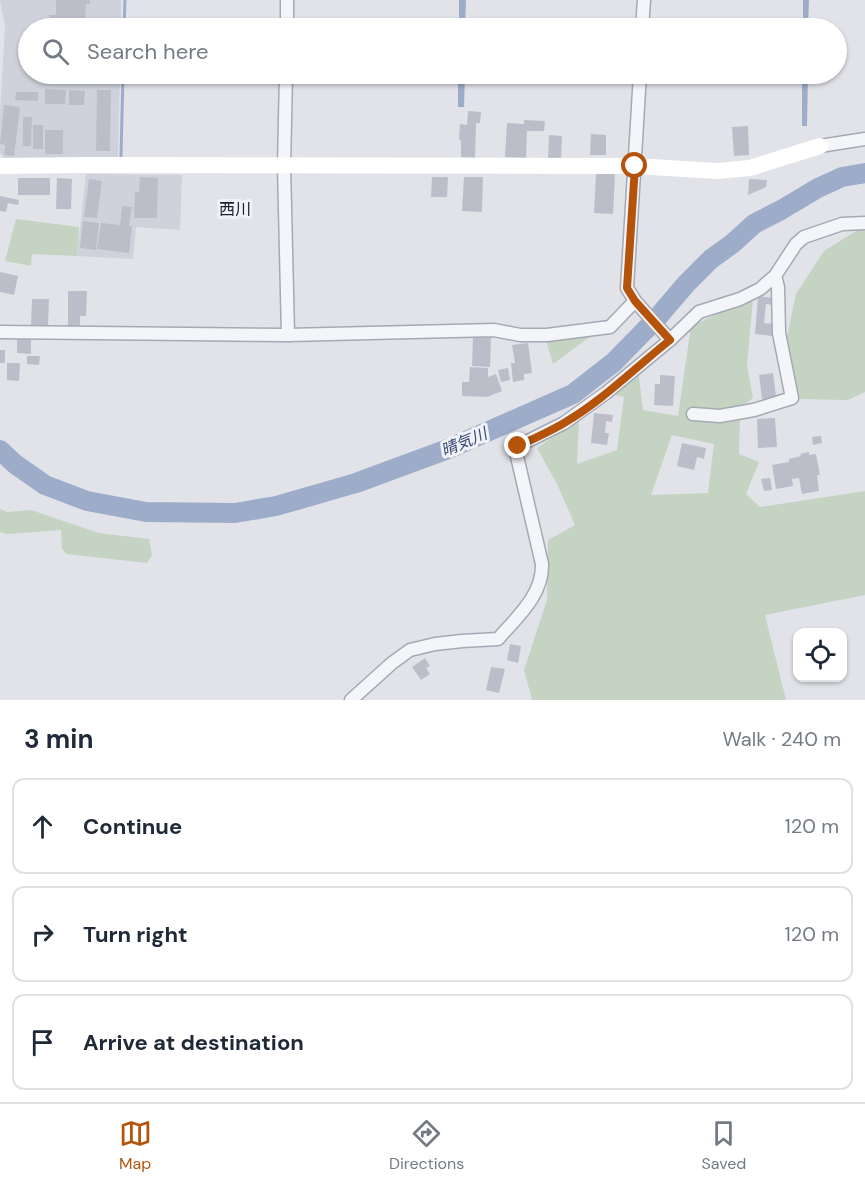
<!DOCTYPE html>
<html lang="en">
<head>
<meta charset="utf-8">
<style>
  :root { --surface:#fff; --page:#f6f6f7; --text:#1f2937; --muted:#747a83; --line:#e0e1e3; --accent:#b45309 }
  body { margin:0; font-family:"DM Sans","Noto Sans JP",sans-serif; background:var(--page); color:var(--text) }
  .controls { position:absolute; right:18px; bottom:18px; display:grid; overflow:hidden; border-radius:12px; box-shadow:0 2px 4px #0004 }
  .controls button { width:54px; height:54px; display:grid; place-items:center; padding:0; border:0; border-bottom:2px solid var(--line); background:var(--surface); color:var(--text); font:30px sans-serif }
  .stop { position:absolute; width:18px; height:18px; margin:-14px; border:4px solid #b45309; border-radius:50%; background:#fff }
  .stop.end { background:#b45309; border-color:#fff; box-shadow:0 2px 6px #0008 }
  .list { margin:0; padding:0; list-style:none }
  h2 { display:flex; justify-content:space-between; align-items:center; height:78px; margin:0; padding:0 24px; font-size:26px }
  h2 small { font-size:20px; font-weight:400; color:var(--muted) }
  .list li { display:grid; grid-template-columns:39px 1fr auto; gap:18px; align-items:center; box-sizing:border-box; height:96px; margin:0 12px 12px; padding:0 12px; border:2px solid var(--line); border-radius:12px }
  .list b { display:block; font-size:22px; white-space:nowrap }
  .list em { font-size:20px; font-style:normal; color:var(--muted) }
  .icon { flex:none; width:33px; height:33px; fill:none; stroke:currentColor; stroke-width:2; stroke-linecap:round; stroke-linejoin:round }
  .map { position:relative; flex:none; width:865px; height:700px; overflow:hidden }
  .search { position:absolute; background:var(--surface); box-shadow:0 2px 4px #0004; left:18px; right:18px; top:18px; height:66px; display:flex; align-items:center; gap:15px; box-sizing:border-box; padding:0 21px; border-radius:33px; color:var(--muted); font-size:22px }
  .sheet { height:402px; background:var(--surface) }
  nav { display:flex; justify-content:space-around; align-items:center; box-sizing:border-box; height:84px; border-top:2px solid var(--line); background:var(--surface); font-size:16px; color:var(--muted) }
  nav a { display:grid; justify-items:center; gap:3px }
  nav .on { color:var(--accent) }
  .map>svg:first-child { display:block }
  .built { fill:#cfd2db }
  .green { fill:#c4d3c2; fill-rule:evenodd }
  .water { fill:#9dacc8 }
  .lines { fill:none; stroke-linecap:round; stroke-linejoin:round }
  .stream { stroke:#9dacc8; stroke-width:3 }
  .river { stroke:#9dacc8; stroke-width:20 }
  .building { fill:#bbbec9 }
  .street-casing { stroke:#a6a9b3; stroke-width:15 }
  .street { stroke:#f4f5f8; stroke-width:12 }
  .secondary { stroke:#fff; stroke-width:16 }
  .route { stroke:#b45309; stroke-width:8 }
  .labels { text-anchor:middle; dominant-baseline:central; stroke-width:6; stroke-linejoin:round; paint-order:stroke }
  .neighbourhood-label { font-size:16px; fill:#1c2031; stroke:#f1f2f7 }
  .water-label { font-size:16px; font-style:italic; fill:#354873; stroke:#f1f2f7 }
</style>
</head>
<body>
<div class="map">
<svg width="865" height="700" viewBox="0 0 865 700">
  <rect width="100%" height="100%" fill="#e1e3e9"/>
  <!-- built -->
  <g class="built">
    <path d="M0 0H121V28H28V74H120L118 157 5 159 0 152V112L5 26Z"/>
    <path d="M86 174 182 175 180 230 136 227 133 259 77 256Z"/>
  </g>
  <!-- green -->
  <g class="green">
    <path d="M16 219 79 227 77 256 32 254 31 266 5 261Z"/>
    <path d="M861 228H865V392L848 400 799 399 786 341 796 294 824 251Z"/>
    <path d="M753 298 747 365 753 398 740 408 739 454 759 462 746 494 760 507 865 491V595L765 615 786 700H532L524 670 547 600 548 540 575 525 557 484 537 448 579 419 577 464 617 450 624 397 611 394 638 369 643 410 678 416 691 326ZM672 435 714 444 708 493 651 495Z"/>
    <path d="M607 324 553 364 544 333Z"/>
    <path d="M0 509 7 512 31 510 99 533 149 539 152 555 147 563 66 554 62 548 61 530 7 534 0 532Z"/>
  </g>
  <!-- water -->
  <g class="water">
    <path d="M459 0H466L465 28H459Z"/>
    <path d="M803 0H809L808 28H803Z"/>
    <path d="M458 74H465L464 107H458Z"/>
    <path d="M802 74H808L807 126H802Z"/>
  </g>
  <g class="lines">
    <!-- stream -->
    <g class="stream">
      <path d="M124 28 125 0"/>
      <path d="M121 156 123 74"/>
    </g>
    <!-- river -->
    <path class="river" d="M0 450 15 464 45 485 87 501 146 512 235 513 276 506 356 483 448 449 573 394 614 362 657 318 686 284 711 259 732 244 754 224 781 210 818 188 842 177 865 173"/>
  </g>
  <!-- building -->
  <g class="building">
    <path d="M56 0H90V4H86L85 23H49V15H56Z"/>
    <path d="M45 89 66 90 65 104H45Z"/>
    <path d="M69 90 85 91 84 105H69Z"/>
    <path d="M97 90H111L110 151H96Z"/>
    <path d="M16 92H38V101L15 100Z"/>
    <path d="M4 105 20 107 14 156 4 155 5 145 0 144Z"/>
    <path d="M468 111 481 112 480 123H476L475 158 461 157V140H459L460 124 467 125Z"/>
    <path d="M23 117H32L31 146H23Z"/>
    <path d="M524 120 545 121 544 131H527L526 158 505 157 507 123 524 124Z"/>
    <rect x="33" y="125" width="10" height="24"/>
    <path d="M748 126 749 155 734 156 732 127Z"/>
    <rect x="45" y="130" width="18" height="24"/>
    <path d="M591 134 606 135V155H590Z"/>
    <path d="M549 135 562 136 561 159 548 158Z"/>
    <path d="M596 173 615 174 613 214 594 213Z"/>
    <path d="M140 177 158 178 157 218H134L135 192H139Z"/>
    <path d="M432 177H448L447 197H431Z"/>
    <path d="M464 177H483L482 212 462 211Z"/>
    <rect x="18" y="178" width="32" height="17"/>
    <path d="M57 178 72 179 71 209H56Z"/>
    <path d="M89 179 102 181 97 218 84 217Z"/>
    <path d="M749 179 767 180 766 187 748 195Z"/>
    <path d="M0 196 19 200 18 205 8 203 6 212 0 211Z"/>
    <path d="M122 206 132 207 129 226H132L129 253 97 249 101 223 120 225Z"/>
    <path d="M83 221 99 223 96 250 80 248Z"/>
    <path d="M0 272 18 276 14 295 0 292Z"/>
    <path d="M68 291H87L86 316H80V326H68Z"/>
    <path d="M758 296 774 298 773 305 766 304 764 323 773 324 772 336 755 334Z"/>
    <path d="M32 299H49L48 326H31Z"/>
    <path d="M17 336H31V354L17 353Z"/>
    <path d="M473 337 491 338 490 367 472 366Z"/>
    <path d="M528 343 532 373 524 374V380L513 382 511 363H515L512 345Z"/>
    <rect x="0" y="350" width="5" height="13"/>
    <path d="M27 356H40L39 365 27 364Z"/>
    <path d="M7 363H20L19 381 7 380Z"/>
    <path d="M470 367 488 368V377L496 374 502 391 487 397 462 396V382H469Z"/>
    <path d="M508 368 510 380 501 382 498 370Z"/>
    <path d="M773 373 776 397 762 399 759 375Z"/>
    <path d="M660 375 675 376 673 406 654 405 655 384H660Z"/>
    <path d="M594 413 613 415 612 422 606 421 605 433H609L607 445 591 443Z"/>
    <path d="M775 418 777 447 758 448 757 419Z"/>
    <path d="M821 436 822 443 813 445 812 437Z"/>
    <path d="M682 443 706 448 704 459 697 457 694 470 677 466Z"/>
    <path d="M809 452V455L816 454 820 475H817L819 491 802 494 799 478 792 479 793 486 776 489 772 465 789 462V459L801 456 800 454Z"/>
    <path d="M770 478 772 490 764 491 761 479Z"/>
    <path d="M510 644 521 646 518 663 507 660Z"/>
    <path d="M425 658 430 666 426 668 430 674 421 680 412 667Z"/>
    <path d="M491 667 505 669 499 693 486 690Z"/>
  </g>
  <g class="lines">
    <defs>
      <g id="street">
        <path d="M287 28V0"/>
        <path d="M642 28 644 0"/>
        <path d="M286 74 284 166 288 335"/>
        <path d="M640 74 627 288 635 301 670 340"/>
        <path d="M820 146 865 139"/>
        <path d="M0 332 288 335 494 330 520 335H547L610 327 635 301"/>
        <path d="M693 414 720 416 754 410 792 398 779 333 778 287 775 276"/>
        <path d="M351 700 392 663 410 650 435 644 462 641 498 639C517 617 543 595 542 564L516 452 518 446 564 423 606 393 670 340 699 312 740 299 760 289 775 276 796 244 804 237 842 224 865 223"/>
      </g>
    </defs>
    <!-- street casing -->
    <use href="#street" class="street-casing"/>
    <!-- street -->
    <use href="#street" class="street"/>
    <!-- secondary -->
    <path class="secondary" d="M0 166 83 165 635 166 717 171 750 168 820 146"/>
  </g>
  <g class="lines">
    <!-- route -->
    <path class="route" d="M518 446C533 439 549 432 564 423 602 401 635 368 670 340L635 301 627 288 635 166"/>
  </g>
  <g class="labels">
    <!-- neighbourhood labels -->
    <g class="neighbourhood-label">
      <text x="235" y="209">西川</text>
    </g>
    <!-- water labels -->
    <g class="water-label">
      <text transform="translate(464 442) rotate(-23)">晴気川</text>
    </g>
  </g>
</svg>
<div class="controls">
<button><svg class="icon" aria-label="locate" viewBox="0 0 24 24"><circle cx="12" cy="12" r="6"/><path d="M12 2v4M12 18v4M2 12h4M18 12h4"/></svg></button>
</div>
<div class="stop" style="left:635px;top:166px"></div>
<div class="stop end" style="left:518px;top:446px"></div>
<div class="search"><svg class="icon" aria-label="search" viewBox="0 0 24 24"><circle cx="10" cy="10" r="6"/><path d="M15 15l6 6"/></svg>Search here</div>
</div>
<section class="sheet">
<h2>3 min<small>Walk · 240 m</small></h2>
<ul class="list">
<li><svg class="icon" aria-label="ahead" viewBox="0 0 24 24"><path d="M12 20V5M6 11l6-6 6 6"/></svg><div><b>Continue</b></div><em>120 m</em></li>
<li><svg class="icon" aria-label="right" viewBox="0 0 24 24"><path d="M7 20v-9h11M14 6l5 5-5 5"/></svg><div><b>Turn right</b></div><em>120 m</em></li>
<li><svg class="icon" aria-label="arrive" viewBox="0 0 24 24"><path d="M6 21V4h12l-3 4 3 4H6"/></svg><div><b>Arrive at destination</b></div></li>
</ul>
</section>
<nav>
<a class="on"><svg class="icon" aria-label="map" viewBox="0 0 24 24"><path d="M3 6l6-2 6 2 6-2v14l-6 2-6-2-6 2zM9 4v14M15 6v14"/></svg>Map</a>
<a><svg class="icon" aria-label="directions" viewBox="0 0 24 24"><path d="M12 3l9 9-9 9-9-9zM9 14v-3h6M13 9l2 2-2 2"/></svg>Directions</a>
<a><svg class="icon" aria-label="saved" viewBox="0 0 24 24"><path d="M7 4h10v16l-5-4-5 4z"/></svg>Saved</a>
</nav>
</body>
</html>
